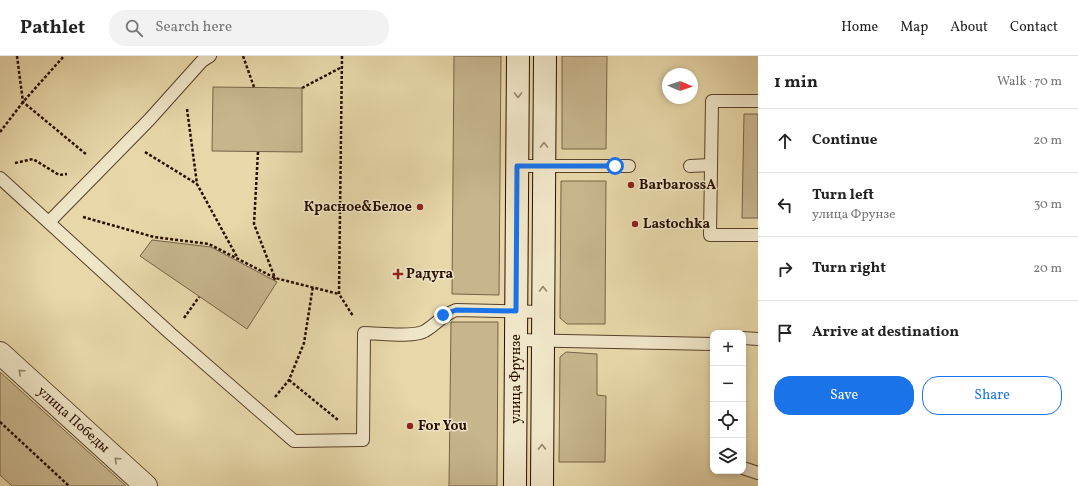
<!DOCTYPE html>
<html lang="en">
<head>
<meta charset="utf-8">
<style>
  :root { --surface:#fff; --page:#f2f2f2; --text:#222; --muted:#767676; --line:#e0e0e0; --accent:#1a73e8 }
  body { margin:0; font-family:Vollkorn,serif; background:var(--page); color:var(--text) }
  .controls { position:absolute; right:12px; bottom:12px; display:grid; overflow:hidden; border-radius:8px; box-shadow:0 2px 6px #0003 }
  .controls button { width:36px; height:36px; display:grid; place-items:center; padding:0; border:0; border-bottom:1px solid var(--line); background:var(--surface); color:var(--text); font:20px sans-serif }
  .compass { position:absolute; left:662px; top:12px; width:36px; height:36px; border-radius:50%; background:var(--surface); box-shadow:0 2px 6px #0003; rotate:92deg }
  .stop { position:absolute; width:12px; height:12px; margin:-9px; border:3px solid #1a73e8; border-radius:50%; background:#fff }
  .stop.end { background:#1a73e8; border-color:#fff; box-shadow:0 1px 4px #0008 }
  .list { margin:0; padding:0; list-style:none }
  h2 { display:flex; justify-content:space-between; align-items:center; height:52px; margin:0; padding:0 16px; font-size:17px }
  h2 small { font-size:13px; font-weight:400; color:var(--muted) }
  .list li { display:grid; grid-template-columns:26px 1fr auto; gap:12px; align-items:center; box-sizing:border-box; height:64px; padding:0 16px; border-top:1px solid var(--line) }
  .list b { display:block; font-size:15px; white-space:nowrap }
  .list p { margin:0; font-size:13px; white-space:nowrap; color:var(--muted) }
  .list em { font-size:13px; font-style:normal; color:var(--muted) }
  .actions { display:flex; gap:8px; padding:12px 16px }
  .actions a { flex:1; padding:9px 0; border:1px solid var(--accent); border-radius:16px; text-align:center; font-size:14px; color:var(--accent) }
  .actions .main { background:var(--accent); color:#fff }
  .icon { flex:none; width:22px; height:22px; fill:none; stroke:currentColor; stroke-width:2; stroke-linecap:round; stroke-linejoin:round }
  .map { position:relative; flex:none; width:758px; height:430px; overflow:hidden }
  header { display:flex; align-items:center; gap:24px; box-sizing:border-box; height:56px; padding:0 20px; background:var(--surface); border-bottom:1px solid var(--line) }
  header strong { font-size:19px }
  nav { display:flex; gap:22px; margin-inline-start:auto; font-size:14px }
  .search { width:280px; height:36px; background:var(--page); display:flex; align-items:center; gap:10px; box-sizing:border-box; padding:0 14px; border-radius:16px; color:var(--muted); font-size:15px }
  main { display:flex }
  aside { flex:1; background:var(--surface) }
  .map>svg:first-child { display:block }
  .green { fill:#c7b58c; stroke:#786246 }
  .lines { fill:none; stroke-linecap:round; stroke-linejoin:round }
  .lane-casing { stroke:#58402a; stroke-width:14 }
  .street-casing { stroke:#58402a; stroke-width:24 }
  .secondary-casing { stroke:#290e00; stroke-width:24 }
  .path { stroke:#290e00; stroke-width:2.5; stroke-dasharray:3 2; stroke-linecap:butt }
  .lane { stroke:#efe5c7; stroke-width:12 }
  .street { stroke:#efe5c7; stroke-width:22 }
  .secondary { stroke:#efe5c7; stroke-width:22 }
  .oneway { stroke:#96846d }
  .route { stroke:#1a73e8; stroke-width:5 }
  .poi-dot { fill:#8f2418; stroke:#efe5c7; stroke-width:1.5 }
  .labels { text-anchor:middle; dominant-baseline:central; stroke-width:3; stroke-linejoin:round; paint-order:stroke }
  .poi-label { font-size:14px; font-weight:bold; fill:#290e00; stroke:#efe5c7; text-anchor:start }
  .street-label { font-size:14px; fill:#290e00; stroke:#efe5c7 }
</style>
</head>
<body>
<header>
<strong>Pathlet</strong>
<div class="search"><svg class="icon" aria-label="search" viewBox="0 0 24 24"><circle cx="10" cy="10" r="6"/><path d="M15 15l6 6"/></svg>Search here</div>
<nav><a>Home</a><a>Map</a><a>About</a><a>Contact</a></nav>
</header>
<main>
<div class="map">
<svg width="758" height="430" viewBox="0 0 758 430">
  <rect width="100%" height="100%" fill="#e7d7a9"/>
  <filter id="stains"><feTurbulence type="fractalNoise" baseFrequency=".005" numOctaves="4"/><feColorMatrix values="0 0 0 0 .2 0 0 0 0 .09 0 0 0 0 .02 0 0 0 .5 -.17"/></filter>
  <radialGradient id="worn" r=".72"><stop offset=".6" stop-color="#630" stop-opacity="0"/><stop offset="1" stop-color="#630" stop-opacity=".3"/></radialGradient>
  <!-- green -->
  <g class="green">
    <path d="M454 0H501L499 239 452 238Z"/>
    <path d="M562 0H607L606 93H562Z"/>
    <path d="M213 31 302 32V96L212 95Z"/>
    <path d="M744 58H758V162H742Z"/>
    <path d="M561 125H606L605 268H567L560 262Z"/>
    <path d="M152 184 211 191 277 226 247 273 140 200Z"/>
    <path d="M451 266H498L497 430H449Z"/>
    <path d="M566 296 597 298V339L606 340 605 406H559L560 301Z"/>
    <path d="M0 316 126 430H12L0 419Z"/>
  </g>
  <g class="lines">
    <defs>
      <g id="lane">
        <path d="M758 45H712L710 179H758"/>
        <path d="M517 110H629"/>
        <path d="M690 110 711 109"/>
        <path d="M0 122 171 278 294 385 363 384 364 277C379 277 413 282 425 275 438 267 441 260 456 254L543 256"/>
        <path d="M49 166 149 64 202 5 210 0"/>
        <path d="M743 282 758 283"/>
        <path d="M516 284 713 288"/>
        <path d="M743 412 758 417"/>
      </g>
      <path id="street" d="M0 297 146 430"/>
      <g id="secondary">
        <path d="M515 430 518 0"/>
        <path d="M542 430 545 0"/>
      </g>
    </defs>
    <!-- lane casing -->
    <use href="#lane" class="lane-casing"/>
    <!-- street casing -->
    <use href="#street" class="street-casing"/>
    <!-- secondary casing -->
    <use href="#secondary" class="secondary-casing"/>
    <!-- path -->
    <g class="path">
      <path d="M17 0 23 46 87 99"/>
      <path d="M243 0 254 31"/>
      <path d="M342 0 339 238 353 260"/>
      <path d="M302 32 342 11"/>
      <path d="M187 53 197 128 237 201"/>
      <path d="M0 76 23 46 64 0"/>
      <path d="M145 96 197 128"/>
      <path d="M258 96 254 168 275 222 274 224"/>
      <path d="M15 107 33 103 59 119 67 118"/>
      <path d="M83 161 154 181 209 188 275 222 339 238"/>
      <path d="M184 262 199 241"/>
      <path d="M289 324 338 364"/>
      <path d="M275 341 289 324 304 287 313 230"/>
      <path d="M0 366 69 430"/>
    </g>
    <!-- lane -->
    <use href="#lane" class="lane"/>
    <!-- street -->
    <use href="#street" class="street"/>
    <!-- secondary -->
    <use href="#secondary" class="secondary"/>
  </g>
  <!-- one-way arrows -->
  <defs><path id="oneway-chevron" d="M-2-3.5L2.5 0L-2 3.5" fill="none" stroke-width="1.6" stroke-linecap="round" stroke-linejoin="round"/></defs>
  <g class="oneway">
    <use href="#oneway-chevron" transform="translate(518 39) rotate(90)"/>
    <use href="#oneway-chevron" transform="translate(544 89) rotate(-90)"/>
    <use href="#oneway-chevron" transform="translate(543 233) rotate(-90)"/>
    <use href="#oneway-chevron" transform="translate(21 316) rotate(-138)"/>
    <use href="#oneway-chevron" transform="translate(542 391) rotate(-90)"/>
    <use href="#oneway-chevron" transform="translate(117 404) rotate(-138)"/>
  </g>
  <g class="lines">
    <!-- route -->
    <path class="route" d="M443 259 456 254 516 255 517 110H615"/>
  </g>
  <!-- markers -->
  <g class="poi-dot">
    <circle cx="631" cy="129" r="4"/>
    <circle cx="420" cy="151" r="4"/>
    <circle cx="635" cy="168" r="4"/>
    <path d="M396 212h4v4h4v4h-4v4h-4v-4h-4v-4h4z"/>
    <circle cx="410" cy="370" r="4"/>
  </g>
  <g class="labels">
    <!-- poi labels -->
    <g class="poi-label">
      <text x="639" y="129">BarbarossA</text>
      <text x="412" y="151" text-anchor="end">Красное&amp;Белое</text>
      <text x="643" y="168">Lastochka</text>
      <text x="406" y="218">Радуга</text>
      <text x="418" y="370">For You</text>
    </g>
    <!-- street labels -->
    <g class="street-label">
      <text transform="translate(516 323) rotate(-90)">улица Фрунзе</text>
      <text transform="translate(73 364) rotate(42)">улица Победы</text>
    </g>
  </g>
  <rect width="100%" height="100%" filter="url(#stains)"/>
  <rect width="100%" height="100%" fill="url(#worn)"/>
</svg>
<div class="controls">
<button>+</button>
<button>−</button>
<button><svg class="icon" aria-label="locate" viewBox="0 0 24 24"><circle cx="12" cy="12" r="6"/><path d="M12 2v4M12 18v4M2 12h4M18 12h4"/></svg></button>
<button><svg class="icon" aria-label="layers" viewBox="0 0 24 24"><path d="M12 4l9 5-9 5-9-5zM3 14l9 5 9-5"/></svg></button>
</div>
<svg class="compass" viewBox="-18 -18 36 36"><path d="M0-13l5 13h-10z" fill="#e53935"/><path d="M0 13l5-13h-10z" fill="#767676"/></svg>
<div class="stop" style="left:615px;top:110px"></div>
<div class="stop end" style="left:443px;top:259px"></div>
</div>
<aside>
<h2>1 min<small>Walk · 70 m</small></h2>
<ul class="list">
<li><svg class="icon" aria-label="ahead" viewBox="0 0 24 24"><path d="M12 20V5M6 11l6-6 6 6"/></svg><div><b>Continue</b></div><em>20 m</em></li>
<li><svg class="icon" aria-label="left" viewBox="0 0 24 24"><path d="M17 20v-9H6M10 6l-5 5 5 5"/></svg><div><b>Turn left</b><p>улица Фрунзе</p></div><em>30 m</em></li>
<li><svg class="icon" aria-label="right" viewBox="0 0 24 24"><path d="M7 20v-9h11M14 6l5 5-5 5"/></svg><div><b>Turn right</b></div><em>20 m</em></li>
<li><svg class="icon" aria-label="arrive" viewBox="0 0 24 24"><path d="M6 21V4h12l-3 4 3 4H6"/></svg><div><b>Arrive at destination</b></div></li>
</ul>
<div class="actions"><a class="main">Save</a><a>Share</a></div>
</aside>
</main>
</body>
</html>
